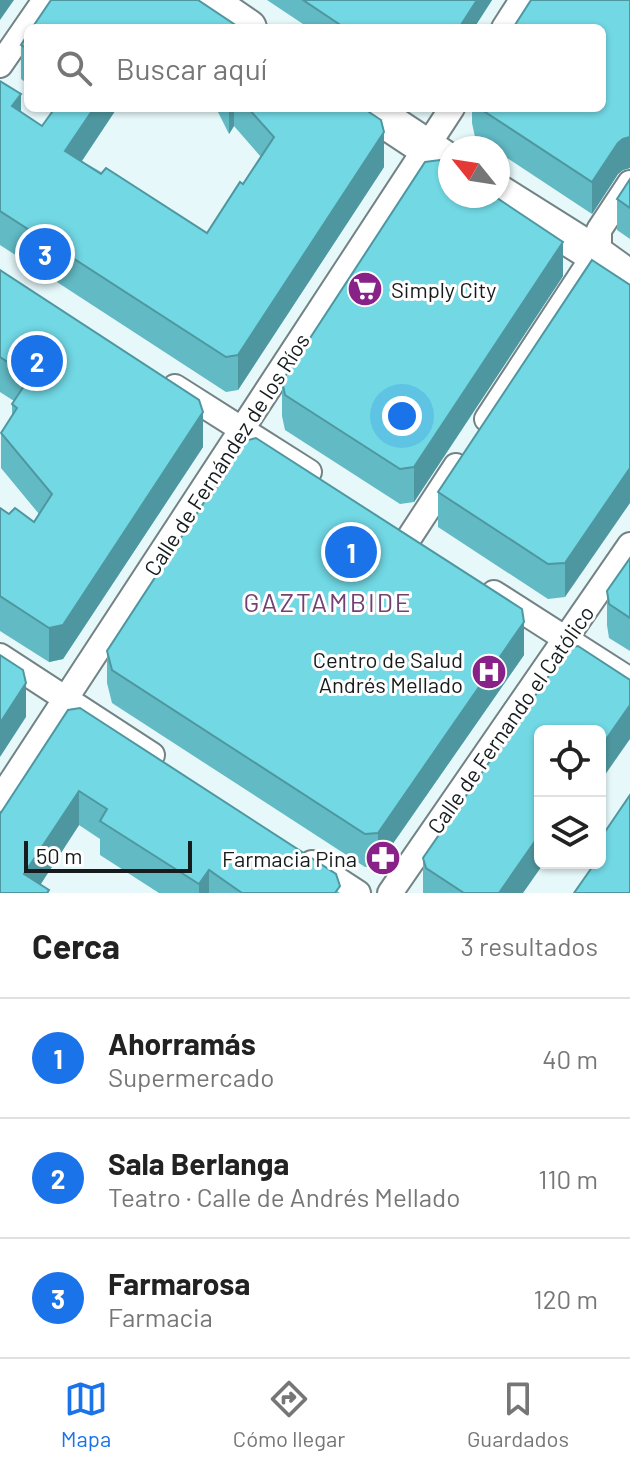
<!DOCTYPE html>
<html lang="es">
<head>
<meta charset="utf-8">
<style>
  :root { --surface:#fff; --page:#f2f2f2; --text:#222; --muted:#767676; --line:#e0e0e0; --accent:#1a73e8 }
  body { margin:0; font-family:Barlow,sans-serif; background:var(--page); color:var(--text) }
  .controls { position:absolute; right:24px; bottom:24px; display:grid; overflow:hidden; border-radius:12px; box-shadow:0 2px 6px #0004 }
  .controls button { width:72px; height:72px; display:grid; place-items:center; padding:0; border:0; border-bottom:2px solid var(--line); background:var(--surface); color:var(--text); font:40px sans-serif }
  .compass { position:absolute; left:438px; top:136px; width:72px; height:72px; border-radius:50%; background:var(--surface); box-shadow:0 2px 6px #0004; rotate:300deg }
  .scale { position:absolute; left:24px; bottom:20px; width:168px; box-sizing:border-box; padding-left:8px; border:4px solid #161c1d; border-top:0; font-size:22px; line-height:28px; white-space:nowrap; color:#161c1d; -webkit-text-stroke:6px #fff; paint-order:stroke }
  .you { position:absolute; left:402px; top:416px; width:28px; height:28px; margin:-20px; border:6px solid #fff; border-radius:50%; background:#1a73e8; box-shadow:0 0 0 12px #1a73e833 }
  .badge { display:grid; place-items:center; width:52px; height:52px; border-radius:50%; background:var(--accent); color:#fff; font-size:26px; font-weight:700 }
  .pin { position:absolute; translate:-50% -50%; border:4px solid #fff; box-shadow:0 2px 8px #0006 }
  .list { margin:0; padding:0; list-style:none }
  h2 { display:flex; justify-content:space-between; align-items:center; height:104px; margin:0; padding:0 32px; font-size:34px }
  h2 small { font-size:26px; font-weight:400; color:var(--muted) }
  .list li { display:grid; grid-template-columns:52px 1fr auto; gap:24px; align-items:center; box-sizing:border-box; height:120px; padding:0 32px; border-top:2px solid var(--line) }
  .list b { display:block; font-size:30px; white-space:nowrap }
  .list p { margin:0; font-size:26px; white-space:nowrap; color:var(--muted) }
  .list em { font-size:26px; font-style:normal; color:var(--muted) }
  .icon { flex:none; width:44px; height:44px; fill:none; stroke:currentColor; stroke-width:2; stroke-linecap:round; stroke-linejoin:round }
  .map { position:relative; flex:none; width:630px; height:893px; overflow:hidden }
  .search { position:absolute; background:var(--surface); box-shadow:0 2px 6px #0004; left:24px; right:24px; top:24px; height:88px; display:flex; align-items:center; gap:20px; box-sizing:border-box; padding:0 28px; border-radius:12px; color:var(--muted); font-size:30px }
  .sheet { height:464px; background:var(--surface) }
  nav { display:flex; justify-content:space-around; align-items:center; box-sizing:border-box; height:112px; border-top:2px solid var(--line); background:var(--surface); font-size:22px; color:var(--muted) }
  nav a { display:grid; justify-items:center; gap:4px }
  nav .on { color:var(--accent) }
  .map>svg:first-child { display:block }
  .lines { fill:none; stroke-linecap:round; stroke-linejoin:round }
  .street-casing { stroke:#738385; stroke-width:28 }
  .secondary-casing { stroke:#738385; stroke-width:40 }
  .street { stroke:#fff; stroke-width:24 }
  .secondary { stroke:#fff; stroke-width:36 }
  .wall { fill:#61bac4 }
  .shaded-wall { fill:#4f97a0 }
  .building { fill:#71d8e4; stroke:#4f97a0; stroke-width:2 }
  .labels { text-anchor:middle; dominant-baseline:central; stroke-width:6; stroke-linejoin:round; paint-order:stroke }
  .poi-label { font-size:22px; fill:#161c1d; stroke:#fff; text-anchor:end }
  .street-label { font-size:22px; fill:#161c1d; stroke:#fff }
  .quarter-label { font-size:26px; letter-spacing:2px; fill:#734072; stroke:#fff }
</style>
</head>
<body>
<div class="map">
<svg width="630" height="893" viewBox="0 0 630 893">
  <rect width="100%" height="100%" fill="#e6f8fa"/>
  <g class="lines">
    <defs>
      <g id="street">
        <path d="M504 28 522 0"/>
        <path d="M0 65 45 0"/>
        <path d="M175 387 309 472"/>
        <path d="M487 419 595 254 599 242V230L630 183"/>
        <path d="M409 538 456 466"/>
        <path d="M494 593 630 680"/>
        <path d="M0 656 152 755"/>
        <path d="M0 799 452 108"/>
        <path d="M312 863 358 893"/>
        <path d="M390 893 630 545"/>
      </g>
      <g id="secondary">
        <path d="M207 0 248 28"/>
        <path d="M367 108 450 163"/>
        <path d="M498 193 595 254 630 279"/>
      </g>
    </defs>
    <!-- street casing -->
    <use href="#street" class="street-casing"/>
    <!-- secondary casing -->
    <use href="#secondary" class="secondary-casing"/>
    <!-- street -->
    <use href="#street" class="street"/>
    <!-- secondary -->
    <use href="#secondary" class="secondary"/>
  </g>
  <!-- wall -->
  <g class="wall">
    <path d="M267 0H492L474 28H309Z"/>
    <path d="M630 0V168L623 170 618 174 592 214 498 152V148H492L475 137 472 123V108H602Z"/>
    <path d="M28 34V84L21 79V45Z"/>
    <path d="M0 81 21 112 42 126 55 108H117L82 161 207 233 243 184 261 157 234 126 229 134 216 108H363L384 167 238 390 226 392 0 245Z"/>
    <path d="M630 179V239L617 230V199Z"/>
    <path d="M0 270 203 447 63 659 49 662 0 631V508L9 514 34 522 39 514 1 468V433L12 416V404L14 401 0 392Z"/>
    <path d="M563 276 414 502 400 504 285 430 282 416V381Z"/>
    <path d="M630 285 565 597 548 599 438 527V492Z"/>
    <path d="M630 558V651L609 638 607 625V591Z"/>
    <path d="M107 651 524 655 378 865 365 867 112 703 107 683Z"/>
    <path d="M68 710 340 893H159L100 855V839L79 825 40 885 49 893H0Z"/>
    <path d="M423 858 523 893H423Z"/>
  </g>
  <!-- shaded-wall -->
  <g class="shaded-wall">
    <path d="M0 0H14L0 20Z"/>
    <path d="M477 0H492L474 28H459Z"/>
    <path d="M21 94V128L12 106Z"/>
    <path d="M94 108H117L65 186V151Z"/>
    <path d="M229 108H234V126L229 134Z"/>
    <path d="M384 132V167L238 390V355Z"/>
    <path d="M630 137V168L623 170 618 174 592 214V182L618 143 623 139Z"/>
    <path d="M563 242V276L414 502V467Z"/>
    <path d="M203 412V447L63 659 49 662V628Z"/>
    <path d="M630 468V503L565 597V563Z"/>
    <path d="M524 622V655L378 865V833Z"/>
    <path d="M26 683V717L0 757V723Z"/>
    <path d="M630 705V739L600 782V748Z"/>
    <path d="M79 791V825L35 893 24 874Z"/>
    <path d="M540 834V863H544L523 893H499Z"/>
    <path d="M209 870V893H199V884Z"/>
  </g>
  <!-- building -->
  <g class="building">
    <path d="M51 0H198L240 28H32Z"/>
    <path d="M303 0H477L459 28H345Z"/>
    <path d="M531 0H630V137L623 139 618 143 592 182 479 108H602V28H513Z"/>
    <path d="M28 34V49L21 45Z"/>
    <path d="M0 81 21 94 12 106 42 126 55 108H94L65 151 101 174 106 168 207 233 240 182 243 184 274 137 248 108H363L381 120 384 132 238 355 226 357 0 211Z"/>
    <path d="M440 160 450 167V196H494L563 242 414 467 400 469 285 395 282 381 425 162Z"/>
    <path d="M630 179V208L617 199Z"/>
    <path d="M592 260 630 285V468L565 563 548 564 438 492Z"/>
    <path d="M0 270 199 400 203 412 63 625 49 628 0 596V508L9 514 15 508 34 522 52 494 1 433 17 408 12 404 30 377 0 357Z"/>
    <path d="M256 438 522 609 524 622 378 833 365 834 112 670 107 651 244 441Z"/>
    <path d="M630 558V618L609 604 607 591Z"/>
    <path d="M578 646 630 680V705L600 748V731H540V834L499 893H464L426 868 423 858 568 648Z"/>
    <path d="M0 655 23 670 26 683 0 723Z"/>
    <path d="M80 708 336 874 340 886 335 893H242L209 870 199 884 100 821 107 809 79 791 24 874 49 890 47 893H0V814L68 710Z"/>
    <path d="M630 795V893H574L595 863H600V839Z"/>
  </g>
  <!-- icons -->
  <defs>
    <symbol id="supermarket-disc" viewBox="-11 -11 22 22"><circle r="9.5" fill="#882188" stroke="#fff"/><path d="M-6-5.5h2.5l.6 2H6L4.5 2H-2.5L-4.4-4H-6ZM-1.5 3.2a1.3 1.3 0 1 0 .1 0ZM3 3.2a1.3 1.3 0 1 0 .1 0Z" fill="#fff"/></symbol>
    <symbol id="hospital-disc" viewBox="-11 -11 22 22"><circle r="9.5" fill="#882188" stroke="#fff"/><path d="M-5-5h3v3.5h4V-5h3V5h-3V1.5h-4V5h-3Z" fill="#fff"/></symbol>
    <symbol id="pharmacy-disc" viewBox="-11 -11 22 22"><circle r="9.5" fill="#882188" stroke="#fff"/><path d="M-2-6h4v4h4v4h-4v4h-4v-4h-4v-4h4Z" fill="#fff"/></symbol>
  </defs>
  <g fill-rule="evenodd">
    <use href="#supermarket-disc" x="345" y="269" width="40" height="40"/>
    <use href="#hospital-disc" x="469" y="652" width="40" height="40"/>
    <use href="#pharmacy-disc" x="363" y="838" width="40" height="40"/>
  </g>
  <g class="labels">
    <!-- poi labels -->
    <g class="poi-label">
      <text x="391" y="289" text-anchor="start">Simply City</text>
      <text x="463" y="659">Centro de Salud<tspan x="463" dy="25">Andrés Mellado</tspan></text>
      <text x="357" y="858">Farmacia Pina</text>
    </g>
    <!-- street labels -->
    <g class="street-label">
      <text transform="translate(226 454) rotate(-57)">Calle de Fernández de los Ríos</text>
      <text transform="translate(510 719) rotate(-55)">Calle de Fernando el Católico</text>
    </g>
    <!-- quarter labels -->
    <g class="quarter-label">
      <text x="328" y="601">GAZTAMBIDE</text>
    </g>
  </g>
</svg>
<div class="controls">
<button><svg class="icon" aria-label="locate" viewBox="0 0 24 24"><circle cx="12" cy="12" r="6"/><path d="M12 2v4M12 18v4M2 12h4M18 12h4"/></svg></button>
<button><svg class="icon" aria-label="layers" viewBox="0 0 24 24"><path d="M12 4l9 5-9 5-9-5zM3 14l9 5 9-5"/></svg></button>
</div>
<svg class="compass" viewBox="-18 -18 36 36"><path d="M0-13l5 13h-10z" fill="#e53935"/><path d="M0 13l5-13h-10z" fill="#767676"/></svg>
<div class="scale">50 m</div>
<div class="you"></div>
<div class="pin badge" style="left:351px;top:552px">1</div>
<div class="pin badge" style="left:37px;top:361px">2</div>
<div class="pin badge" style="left:45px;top:254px">3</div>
<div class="search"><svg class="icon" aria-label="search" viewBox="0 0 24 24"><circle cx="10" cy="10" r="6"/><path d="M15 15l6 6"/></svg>Buscar aquí</div>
</div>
<section class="sheet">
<h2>Cerca<small>3 resultados</small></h2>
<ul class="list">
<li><span class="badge">1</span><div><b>Ahorramás</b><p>Supermercado</p></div><em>40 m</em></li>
<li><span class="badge">2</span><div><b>Sala Berlanga</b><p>Teatro · Calle de Andrés Mellado</p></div><em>110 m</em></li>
<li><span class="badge">3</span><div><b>Farmarosa</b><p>Farmacia</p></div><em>120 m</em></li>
</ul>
</section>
<nav>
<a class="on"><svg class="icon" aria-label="map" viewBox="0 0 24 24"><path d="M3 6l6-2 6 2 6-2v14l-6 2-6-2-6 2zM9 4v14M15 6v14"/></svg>Mapa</a>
<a><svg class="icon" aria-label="directions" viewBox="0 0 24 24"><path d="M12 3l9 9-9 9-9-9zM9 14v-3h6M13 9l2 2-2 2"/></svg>Cómo llegar</a>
<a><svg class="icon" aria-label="saved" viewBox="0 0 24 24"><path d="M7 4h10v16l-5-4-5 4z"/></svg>Guardados</a>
</nav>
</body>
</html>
